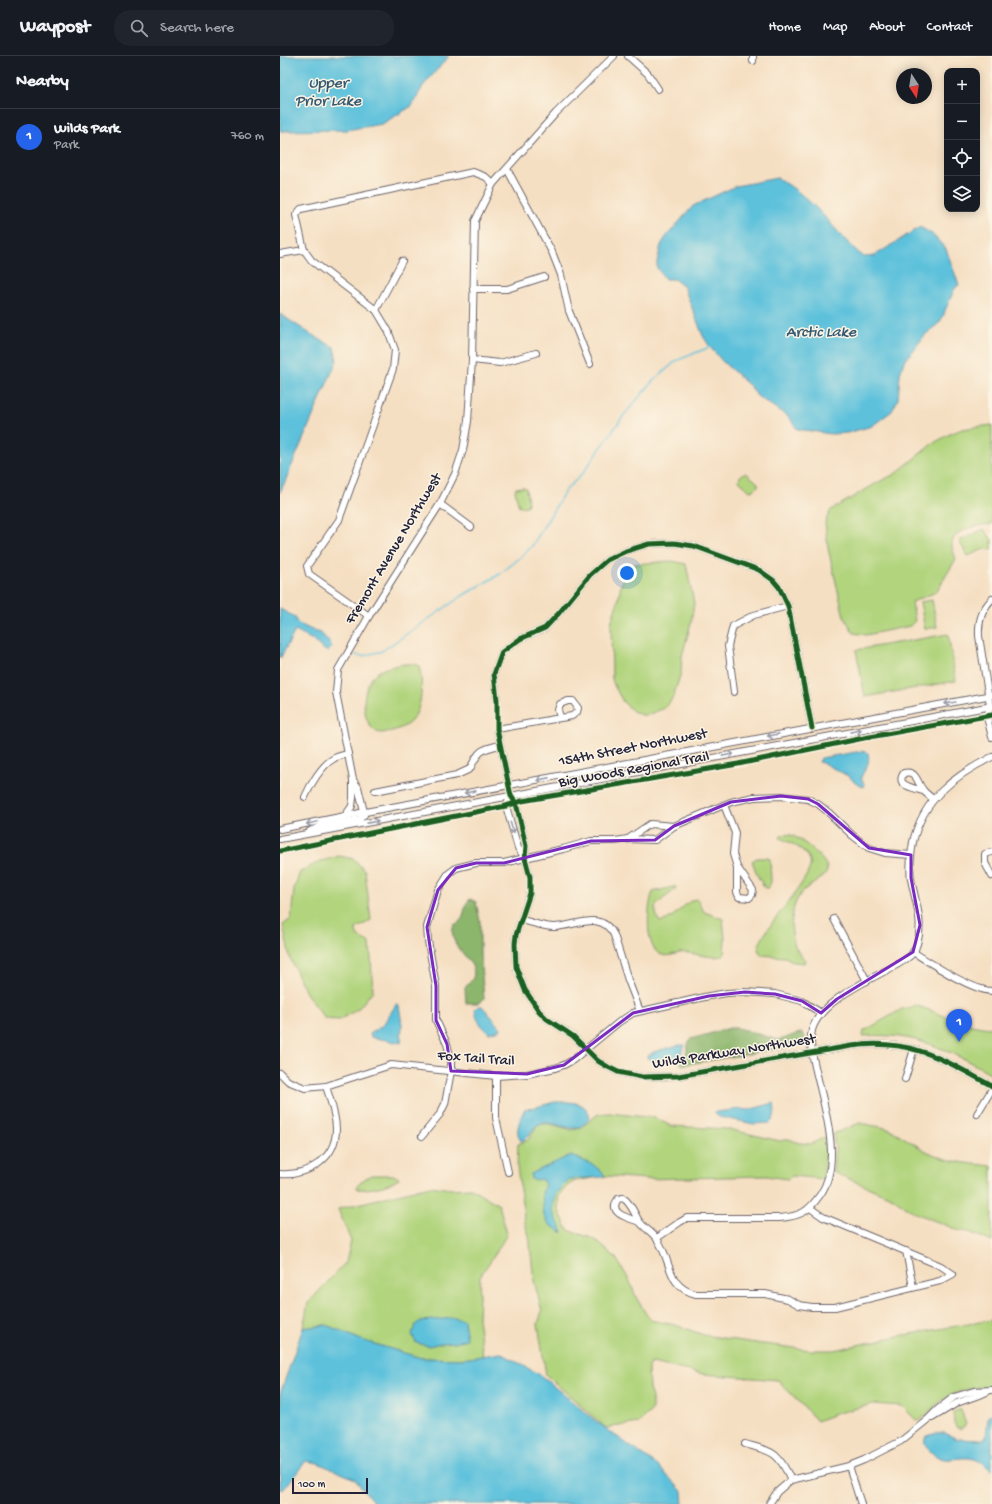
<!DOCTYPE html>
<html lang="en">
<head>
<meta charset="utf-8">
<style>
  :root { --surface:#171b24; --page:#20242c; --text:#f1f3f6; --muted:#9ea1a6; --line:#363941; --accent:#2563eb }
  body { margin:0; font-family:"Gochi Hand",sans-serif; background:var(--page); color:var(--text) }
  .controls { position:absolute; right:12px; top:12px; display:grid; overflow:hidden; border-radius:8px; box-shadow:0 2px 10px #0003 }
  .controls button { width:36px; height:36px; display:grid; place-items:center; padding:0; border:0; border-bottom:1px solid var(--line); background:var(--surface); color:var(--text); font:20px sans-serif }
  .compass { position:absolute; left:616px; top:12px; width:36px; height:36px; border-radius:50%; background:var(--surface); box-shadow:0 2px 10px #0003; rotate:168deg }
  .scale { position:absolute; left:12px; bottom:10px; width:76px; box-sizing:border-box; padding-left:4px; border:2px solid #22223b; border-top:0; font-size:11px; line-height:14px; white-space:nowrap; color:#22223b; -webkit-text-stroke:3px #fcf5e5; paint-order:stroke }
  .you { position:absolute; left:347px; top:517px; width:14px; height:14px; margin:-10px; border:3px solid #fff; border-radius:50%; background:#1a73e8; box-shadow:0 0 0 6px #1a73e833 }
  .badge { display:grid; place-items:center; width:26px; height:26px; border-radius:50%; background:var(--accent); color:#fff; font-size:13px; font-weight:700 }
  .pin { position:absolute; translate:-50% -33px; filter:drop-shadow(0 1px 2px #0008) }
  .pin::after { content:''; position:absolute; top:21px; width:14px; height:12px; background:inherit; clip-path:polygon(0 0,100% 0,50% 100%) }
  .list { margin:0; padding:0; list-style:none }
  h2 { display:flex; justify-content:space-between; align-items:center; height:52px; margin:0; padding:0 16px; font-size:17px }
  h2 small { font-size:13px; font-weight:400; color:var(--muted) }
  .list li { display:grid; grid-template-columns:26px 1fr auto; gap:12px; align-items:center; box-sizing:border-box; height:56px; padding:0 16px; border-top:1px solid var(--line) }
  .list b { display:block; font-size:15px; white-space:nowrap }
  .list p { margin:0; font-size:13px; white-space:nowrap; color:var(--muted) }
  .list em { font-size:13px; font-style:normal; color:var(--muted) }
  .icon { flex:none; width:22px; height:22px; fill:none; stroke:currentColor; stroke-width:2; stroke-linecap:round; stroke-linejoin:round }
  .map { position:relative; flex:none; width:712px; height:1448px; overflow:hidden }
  header { display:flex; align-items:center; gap:24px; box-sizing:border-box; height:56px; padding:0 20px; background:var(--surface); border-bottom:1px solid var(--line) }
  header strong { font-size:19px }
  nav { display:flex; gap:22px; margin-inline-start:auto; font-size:14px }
  .search { width:280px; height:36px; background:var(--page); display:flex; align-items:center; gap:10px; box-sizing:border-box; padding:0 14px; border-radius:16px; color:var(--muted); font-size:15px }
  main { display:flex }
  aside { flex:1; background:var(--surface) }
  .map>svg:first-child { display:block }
  .green { fill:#b1d47d; stroke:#6a7b5c }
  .forest { fill:#8cb66c; stroke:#576c54 }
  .water { fill:#5dc1db; stroke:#40728b }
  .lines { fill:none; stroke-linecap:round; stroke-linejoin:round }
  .stream { stroke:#5dc1db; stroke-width:1.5 }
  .minor-casing { stroke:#6c646a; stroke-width:8 }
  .minor { stroke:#fff; stroke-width:6 }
  .cycleway-casing { stroke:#fcf5e5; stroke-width:8 }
  .cycleway { stroke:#1b5e20; stroke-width:5 }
  .oneway { stroke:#9c9ca7 }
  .marked { fill:none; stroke:#7b2cbf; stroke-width:3; stroke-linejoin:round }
  .labels { text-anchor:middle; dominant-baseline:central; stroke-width:3; stroke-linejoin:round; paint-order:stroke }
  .street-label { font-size:15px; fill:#22223b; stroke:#fcf5e5 }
  .water-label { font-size:16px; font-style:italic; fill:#375a73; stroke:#fcf5e5 }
</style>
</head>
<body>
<header>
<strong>Waypost</strong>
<div class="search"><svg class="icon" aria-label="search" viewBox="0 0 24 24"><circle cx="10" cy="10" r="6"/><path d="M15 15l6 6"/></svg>Search here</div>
<nav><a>Home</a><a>Map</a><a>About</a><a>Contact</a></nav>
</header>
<main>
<aside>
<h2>Nearby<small></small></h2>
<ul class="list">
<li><span class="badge">1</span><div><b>Wilds Park</b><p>Park</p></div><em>760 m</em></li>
</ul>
</aside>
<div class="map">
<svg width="712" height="1448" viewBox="0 0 712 1448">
  <rect width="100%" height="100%" fill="#fcf5e5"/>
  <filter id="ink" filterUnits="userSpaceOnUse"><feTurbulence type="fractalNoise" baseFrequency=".025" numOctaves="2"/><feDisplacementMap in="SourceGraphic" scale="8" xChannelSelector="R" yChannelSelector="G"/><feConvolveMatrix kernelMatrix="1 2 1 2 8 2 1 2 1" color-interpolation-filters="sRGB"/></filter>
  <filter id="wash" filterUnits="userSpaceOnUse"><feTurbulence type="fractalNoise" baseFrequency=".012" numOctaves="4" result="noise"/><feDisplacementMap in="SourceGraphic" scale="16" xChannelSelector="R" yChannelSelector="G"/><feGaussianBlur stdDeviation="0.9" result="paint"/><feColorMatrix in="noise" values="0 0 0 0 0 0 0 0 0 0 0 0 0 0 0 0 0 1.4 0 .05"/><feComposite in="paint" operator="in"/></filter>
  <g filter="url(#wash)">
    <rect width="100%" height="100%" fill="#f5dfc2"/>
    <!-- green -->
    <g class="green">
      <path d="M712 369V468C701 469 677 472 673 484 670 490 674 497 676 503L656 536 632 546 635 565 630 570 586 579 574 577 564 561 548 492 545 466 551 454 597 427 615 418 652 388 670 378 682 373Z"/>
      <path d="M466 417 478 427V430L474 434 470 435 459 425C459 421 461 418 466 417Z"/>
      <path d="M243 431 246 432 248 447 247 450 239 451 235 435 236 432Z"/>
      <path d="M704 473 712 484V494L704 493 688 500 679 485Z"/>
      <path d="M392 505 406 508 414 547 411 567 402 600 401 617 393 641 385 652 367 659H361L353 655 343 646 334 629 332 623 331 567 338 545 341 529 349 511 355 508Z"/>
      <path d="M652 544 657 571 645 573 640 546Z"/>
      <path d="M668 578 676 625 585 641 576 594Z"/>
      <path d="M124 608H134L139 610C143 625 143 653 131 665 125 671 119 673 112 675 107 676 101 678 97 676 80 666 81 634 93 620 100 612 114 610 124 608Z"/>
      <path d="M502 779C505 779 509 778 511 779 520 782 550 805 547 815 545 822 530 829 524 834 510 847 508 878 517 894 519 898 523 901 525 904L524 907 514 906 505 901 481 899 478 893C482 871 536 821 530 804 526 793 510 787 500 782Z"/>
      <path d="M59 800 74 803 85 815 91 864 76 873 77 880 90 887 93 935 78 953 59 964 45 963 26 937 10 902 3 869 11 863 14 833 20 816 41 805Z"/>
      <path d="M477 802H487L490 803 491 826 488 832H485L478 821 472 805Z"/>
      <path d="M393 831H396L395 834 384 842 375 851 377 861 380 866C394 864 402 848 415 843L418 844 424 856 443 863 445 883 444 899C436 903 421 899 413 898 409 897 404 896 400 897 394 898 388 901 382 899 364 894 367 850 373 836Z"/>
      <path d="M638 950C662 958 686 971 712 972V1018C667 994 636 976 583 980L584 975 622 953Z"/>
      <path d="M330 1057 375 1062 391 1070 448 1073 500 1085 509 1083 519 1087 531 1088 545 1081 546 1097 543 1123 512 1120 507 1123 486 1120 367 1123 326 1120 295 1125 287 1130 279 1140 278 1146V1153L288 1174 314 1183 336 1202 349 1224 357 1243 370 1264 395 1269 424 1279 468 1286 530 1294H554L619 1280 712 1264V1330C692 1332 675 1334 659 1347 652 1353 645 1360 638 1366L622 1350 593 1348 558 1357 537 1365 498 1324 423 1318 372 1307 368 1310 369 1333 372 1342V1354L359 1367 326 1372 266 1319 258 1268 262 1255 254 1225 249 1180 245 1167 237 1111 238 1088 248 1084 256 1071 262 1068H270L292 1074 302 1071 318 1058Z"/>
      <path d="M580 1067C591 1070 603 1070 613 1075 629 1084 643 1095 660 1101 676 1107 695 1108 712 1110V1186L689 1176 680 1175 633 1156 613 1142 553 1116 555 1091 553 1078Z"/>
      <path d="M92 1119H113L119 1122V1123C108 1130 90 1134 77 1133V1130C82 1125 86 1121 92 1119Z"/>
      <path d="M150 1130 171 1133 191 1132 219 1149 227 1178 217 1195 200 1220 198 1262 203 1300 183 1303 141 1302 81 1284 46 1269 23 1272 28 1247 66 1206 71 1185 58 1153Z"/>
      <path d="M681 1353 686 1369 682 1372H677L674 1367 673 1356Z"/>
    </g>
    <!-- forest -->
    <g class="forest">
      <path d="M190 843 196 846 200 865V898L204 942 200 947H186L185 932C187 929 191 925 193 922 200 904 165 892 174 869 189 862 180 853 190 843Z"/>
      <path d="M450 972H457L498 984C507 983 514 977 523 977 526 982 526 986 522 989L402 1009 400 1006 406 998 409 985 411 983Z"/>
    </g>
    <!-- water -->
    <g class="water">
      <path d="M0 0H169L143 30 132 50 102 68 67 74 0 75Z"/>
      <path d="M497 122C514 131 530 145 543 159 557 174 568 189 584 201L594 200 640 171 652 178 666 193 679 229 675 232 664 257V259L659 267 646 278 624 305 620 318 618 343 612 355 592 370 567 377 551 378 517 373 509 361 477 340 471 331 443 306 430 291 423 280 404 231 394 223H385L377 212V206L381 189 386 181 413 150 456 130Z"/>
      <path d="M0 258 32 279 54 291 57 304 0 437Z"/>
      <path d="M0 553 15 561 17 567 34 575 41 577 52 590 48 596 43 593 31 583 15 575 0 603Z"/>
      <path d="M582 695 588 697C591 709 584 712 581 722L584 728 583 731 575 727 570 721 545 708 539 706 541 702Z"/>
      <path d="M117 947 119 949 122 969 121 987 91 981 90 978 103 969Z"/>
      <path d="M202 950 221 972 220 974 209 977C201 969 196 965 195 953L197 951Z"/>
      <path d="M398 989H405L399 1001C389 1005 377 1007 367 1002V1000L374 996Z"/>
      <path d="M275 1046C289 1046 307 1044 310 1062 295 1081 283 1067 265 1067 253 1066 251 1082 241 1085 234 1076 240 1064 244 1054Z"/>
      <path d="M494 1047C495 1055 496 1061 490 1067L474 1068 439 1061 435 1058 436 1056 461 1053 468 1054Z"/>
      <path d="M291 1099 315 1110 324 1118V1121L290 1123C277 1134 267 1146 276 1163 279 1168 282 1172 283 1177L270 1169 264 1160 262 1138 265 1128 261 1123 255 1124 251 1123 250 1118Z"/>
      <path d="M175 1262 184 1264 187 1283 175 1286 161 1287 149 1290 136 1287 132 1278 135 1269 141 1265Z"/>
      <path d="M46 1269 81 1284 141 1302 183 1303 221 1297 260 1319 317 1366 379 1411 402 1435 403 1448H95L75 1423 38 1407 26 1405 4 1433 0 1434 1 1335 23 1272Z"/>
      <path d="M712 1357V1415C707 1410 701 1405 694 1403 684 1400 674 1404 665 1403 655 1402 640 1389 646 1380L657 1377H665L677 1383 702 1384 706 1381 708 1362Z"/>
    </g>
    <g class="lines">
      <!-- stream -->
      <path class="stream" d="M75 599 83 600 102 595 182 540 220 518 241 501 252 490 285 435 303 417 344 359 373 325 396 305 432 290"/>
    </g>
  </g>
  <g filter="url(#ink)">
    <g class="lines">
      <defs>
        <g id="minor">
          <path d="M348 0 368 18 378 33"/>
          <path d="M473 0V5"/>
          <path d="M227 113 272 196 281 219 289 255 310 308"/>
          <path d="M0 198 24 194"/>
          <path d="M193 233H227L264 221"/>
          <path d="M96 254 122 205"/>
          <path d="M192 304 220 307 256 297"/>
          <path d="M160 448 191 471"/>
          <path d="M712 543C702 553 698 565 699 580L710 650 707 661 712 681"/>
          <path d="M89 560 29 518 27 510 59 464 113 313 115 294 108 274 96 254 32 205 24 194 16 159 21 153 193 116 206 121 213 128"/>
          <path d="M454 636 448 590 453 570 474 559 508 550"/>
          <path d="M532 672 508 550 499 531 493 524 479 514 414 490 394 487 369 488 346 495 327 504 310 519 279 557 265 572 240 583 222 596 214 618 217 644V673L231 740 236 747 246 790 245 802 250 821V837L236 879 235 888 236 911 245 934 259 955 267 963 293 980 318 1005 328 1011 338 1016 362 1021 398 1020 571 990C631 982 662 1003 712 1030"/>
          <path d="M217 673 292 660 297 656 298 652 293 645H288L280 648 278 654 280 661"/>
          <path d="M73 724 78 731 84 756"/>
          <path d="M95 735 177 719 190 713C198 696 200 693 220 689"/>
          <path d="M643 735C635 732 614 730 624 717 637 714 637 727 643 734 646 738 650 740 653 743"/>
          <path d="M231 740 226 750 238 792 245 802"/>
          <path d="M25 741C30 729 42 709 53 703 57 700 63 699 68 698"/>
          <path d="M444 749 455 777 453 798 457 811 473 834 472 839 469 842 459 841 457 836V811"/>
          <path d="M65 760 72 750 73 742V724L56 636 58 614 89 560 160 448 175 418 183 394 188 365 192 304 195 165 213 128 276 57 334 0"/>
          <path d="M0 773 80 757 712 639"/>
          <path d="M30 775 42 770 80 763 84 759V756"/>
          <path d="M0 783 712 650"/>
          <path d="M348 783 370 768 394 770"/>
          <path d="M712 796 705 798V807L712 820"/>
          <path d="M554 863 587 925"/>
          <path d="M241 864C252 866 263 871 274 871 295 871 321 853 334 879L348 924 360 955"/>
          <path d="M633 896C652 908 691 934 712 935"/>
          <path d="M0 1017 8 1025 25 1032 46 1030 111 1009 216 1020 247 1018 275 1012 284 1009 293 1004 339 966 353 957 429 940 447 937 465 936 495 938 522 945 541 957"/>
          <path d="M216 1020V1062L228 1116"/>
          <path d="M625 1023 634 993"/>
          <path d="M697 1058 712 1033"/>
          <path d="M142 1080 160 1058 165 1048 171 1015V1003L167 988 156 964V930L148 885 147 871 158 834 168 818 176 812 196 807H224L283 793 311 785H335L348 783 375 784 394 770 451 746 474 741 501 740 528 743 538 748 548 756 572 779 589 792 605 797 631 799"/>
          <path d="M0 1118C28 1120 56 1103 56 1073 56 1058 50 1044 46 1030"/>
          <path d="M360 1166C349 1162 327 1158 338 1143L343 1142C351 1147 354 1157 359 1165 364 1172 372 1176 377 1183 392 1204 386 1231 416 1238H485L508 1243 519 1249 532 1251H555L660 1225 673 1218 661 1210 543 1161 530 1152"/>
          <path d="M377 1182 400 1166 407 1162H500C521 1160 528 1156 540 1139 563 1107 544 1050 536 1015 533 1002 529 987 532 974 540 946 585 926 609 913 615 910 629 902 634 896 635 894 636 890 637 888 644 865 635 845 631 823 629 811 631 798 633 786 643 743 674 720 712 701"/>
          <path d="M626 1195 633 1231"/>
          <path d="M652 1362 677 1347 707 1336"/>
          <path d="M465 1388C493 1396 498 1395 511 1424"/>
          <path d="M569 1410 581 1448"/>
          <path d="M489 1448 497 1436 511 1424 569 1410 584 1404 621 1385 647 1364 657 1354 674 1341 694 1335 712 1334"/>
        </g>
      </defs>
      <!-- minor casing -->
      <use href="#minor" class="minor-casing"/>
      <!-- minor -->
      <use href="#minor" class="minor"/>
      <defs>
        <g id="cycleway">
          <path d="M532 672 508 550 499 531 493 524 479 514 414 490 394 487 369 488 346 495 327 504 310 519 279 557 265 572 240 583 222 596 214 618 217 644V673L231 740 236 747 246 790 245 802 250 821V837L236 879 235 888 236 911 245 934 259 955 267 963 293 980 318 1005 328 1011 338 1016 362 1021 398 1020 571 990C631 982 662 1003 712 1030"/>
          <path d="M0 795 226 750 242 745 458 708 584 682 712 659"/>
        </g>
      </defs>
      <!-- cycleway casing -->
      <use href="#cycleway" class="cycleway-casing"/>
      <!-- cycleway -->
      <use href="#cycleway" class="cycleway"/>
    </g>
    <!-- one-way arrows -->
    <defs><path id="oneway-shaft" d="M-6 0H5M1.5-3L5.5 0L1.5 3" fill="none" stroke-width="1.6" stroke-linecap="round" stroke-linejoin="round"/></defs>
    <g class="oneway">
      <use href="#oneway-shaft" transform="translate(670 647) rotate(170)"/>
      <use href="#oneway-shaft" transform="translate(576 675) rotate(-11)"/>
      <use href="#oneway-shaft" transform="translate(493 679) rotate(169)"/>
      <use href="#oneway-shaft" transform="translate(448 699) rotate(-11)"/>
      <use href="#oneway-shaft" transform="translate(263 723) rotate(169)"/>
      <use href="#oneway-shaft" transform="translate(190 736) rotate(169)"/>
      <use href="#oneway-shaft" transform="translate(93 766) rotate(-11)"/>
      <use href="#oneway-shaft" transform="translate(32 767) rotate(168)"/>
      <use href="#oneway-shaft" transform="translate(232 772) rotate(74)"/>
    </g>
  </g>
  <!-- marked area -->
  <path class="marked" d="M501 740 528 743 538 748 589 792 631 799V822L640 869 633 896 557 943 541 957 522 945 495 938 465 936 429 940 353 957 284 1009 247 1018 171 1015 167 988 156 964V930L147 871 158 834 176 812 196 807H224L311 785 375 784 394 770 451 746Z"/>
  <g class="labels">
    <!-- street labels -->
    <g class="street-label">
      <text transform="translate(114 493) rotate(-59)">Fremont Avenue Northwest</text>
      <text transform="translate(353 692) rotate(-11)">154th Street Northwest</text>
      <text transform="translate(354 714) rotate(-10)">Big Woods Regional Trail</text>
      <text transform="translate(454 996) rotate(-9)">Wilds Parkway Northwest</text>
      <text transform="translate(196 1003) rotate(4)">Fox Tail Trail</text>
    </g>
    <!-- water labels -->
    <g class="water-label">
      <text x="48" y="28">Upper<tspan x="48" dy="18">Prior Lake</tspan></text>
      <text x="541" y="277">Arctic Lake</text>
    </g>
  </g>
</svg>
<div class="controls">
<button>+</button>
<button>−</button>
<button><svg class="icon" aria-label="locate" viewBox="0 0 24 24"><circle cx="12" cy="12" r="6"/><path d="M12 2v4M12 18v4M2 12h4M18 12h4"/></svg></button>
<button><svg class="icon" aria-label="layers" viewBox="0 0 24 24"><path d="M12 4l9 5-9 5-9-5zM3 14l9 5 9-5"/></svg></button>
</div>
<svg class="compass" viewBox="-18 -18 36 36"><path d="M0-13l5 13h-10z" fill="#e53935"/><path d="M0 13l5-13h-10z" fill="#9ea1a6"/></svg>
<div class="scale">100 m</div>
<div class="you"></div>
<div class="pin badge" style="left:679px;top:986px">1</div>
</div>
</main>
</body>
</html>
